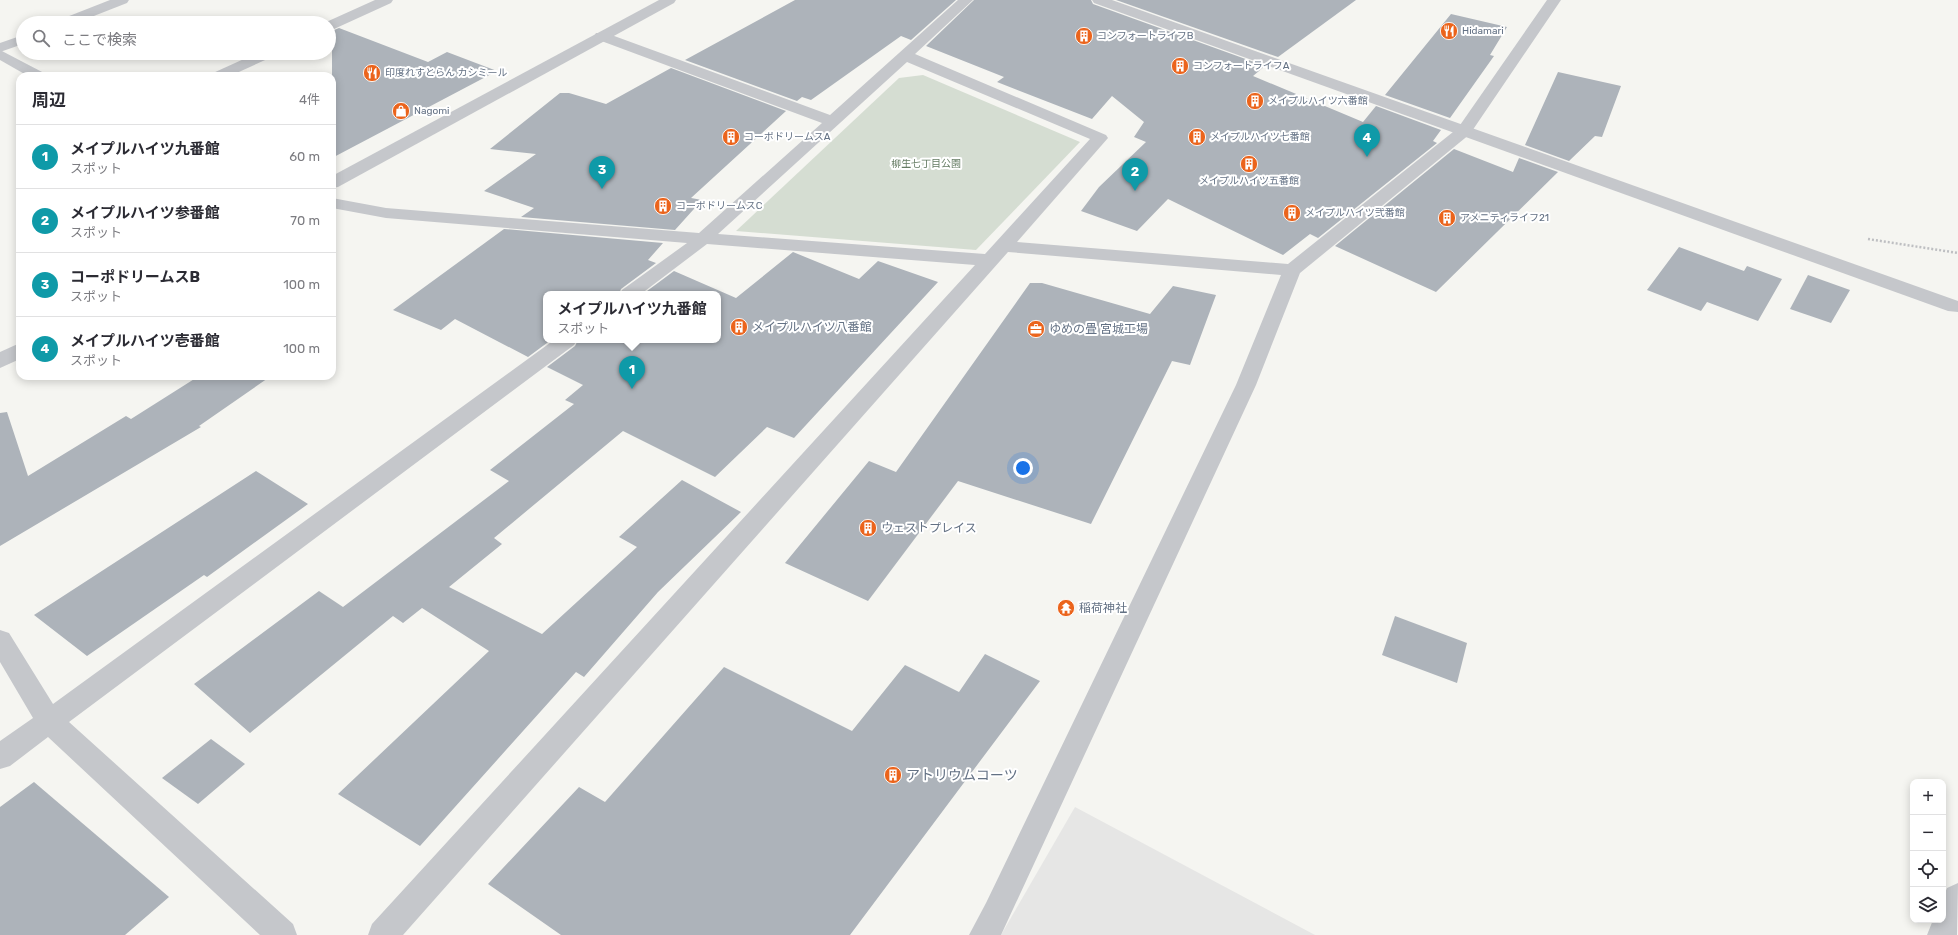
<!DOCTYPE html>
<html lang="ja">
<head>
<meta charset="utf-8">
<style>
  :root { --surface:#fff; --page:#f7f7f7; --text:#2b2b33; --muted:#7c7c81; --line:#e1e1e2; --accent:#db2777 }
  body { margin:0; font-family:Rubik,"Noto Sans JP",sans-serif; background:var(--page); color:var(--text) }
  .controls { position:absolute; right:12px; bottom:12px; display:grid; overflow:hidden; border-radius:8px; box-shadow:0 2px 10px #0003 }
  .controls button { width:36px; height:36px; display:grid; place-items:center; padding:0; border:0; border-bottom:1px solid var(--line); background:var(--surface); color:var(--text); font:20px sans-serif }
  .you { position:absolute; left:1023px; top:468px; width:14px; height:14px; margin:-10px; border:3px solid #fff; border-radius:50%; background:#1a73e8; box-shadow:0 0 0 6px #1a73e833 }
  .badge { display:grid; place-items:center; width:26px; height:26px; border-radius:50%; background:var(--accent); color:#fff; font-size:13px; font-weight:700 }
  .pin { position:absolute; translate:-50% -33px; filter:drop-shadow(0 1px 2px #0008) }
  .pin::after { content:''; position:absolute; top:21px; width:14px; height:12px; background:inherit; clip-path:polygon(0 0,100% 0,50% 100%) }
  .popup { position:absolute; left:543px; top:291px; width:178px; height:52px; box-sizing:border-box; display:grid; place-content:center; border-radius:8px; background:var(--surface); filter:drop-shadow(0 1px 3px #0005); font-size:13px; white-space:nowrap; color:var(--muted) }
  .popup b { font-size:15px; color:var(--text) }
  .popup::after { content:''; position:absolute; left:50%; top:100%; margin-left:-8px; border:8px solid transparent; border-top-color:var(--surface) }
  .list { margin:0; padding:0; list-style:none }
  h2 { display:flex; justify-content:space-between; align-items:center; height:52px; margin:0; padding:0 16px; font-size:17px }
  h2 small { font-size:13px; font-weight:400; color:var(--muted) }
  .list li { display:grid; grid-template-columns:26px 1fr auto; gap:12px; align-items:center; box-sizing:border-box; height:64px; padding:0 16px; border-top:1px solid var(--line) }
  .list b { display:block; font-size:15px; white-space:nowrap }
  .list p { margin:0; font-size:13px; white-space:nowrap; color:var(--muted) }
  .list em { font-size:13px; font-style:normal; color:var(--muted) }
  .icon { flex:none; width:22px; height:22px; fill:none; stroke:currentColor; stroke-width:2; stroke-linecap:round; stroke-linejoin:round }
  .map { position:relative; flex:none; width:1958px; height:935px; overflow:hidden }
  .search { position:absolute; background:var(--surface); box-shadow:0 2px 10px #0003; left:16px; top:16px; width:320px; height:44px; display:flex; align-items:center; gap:10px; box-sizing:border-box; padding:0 14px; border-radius:22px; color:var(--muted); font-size:15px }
  .panel { position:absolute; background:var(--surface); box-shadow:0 2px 10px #0003; left:16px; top:72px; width:320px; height:308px; border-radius:12px }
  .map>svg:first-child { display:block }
  .built { fill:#e6e6e5 }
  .green { fill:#d5ddd2 }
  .building { fill:#adb3ba }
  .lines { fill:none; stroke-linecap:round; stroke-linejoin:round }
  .path { stroke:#bebfc2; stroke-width:2.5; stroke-dasharray:2 2; stroke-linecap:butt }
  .minor { fill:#c5c7cb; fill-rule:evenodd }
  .tertiary { fill:#c5c7cb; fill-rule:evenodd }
  .labels { text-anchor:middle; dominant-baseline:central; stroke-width:4; stroke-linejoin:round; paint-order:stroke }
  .far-poi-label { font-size:10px; fill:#637184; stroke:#fff; text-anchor:start }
  .far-park-label { font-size:10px; fill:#647b62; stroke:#fff }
  .poi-label { font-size:12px; fill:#637184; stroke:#fff; text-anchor:start }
  .near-poi-label { font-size:14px; fill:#637184; stroke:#fff; text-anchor:start }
</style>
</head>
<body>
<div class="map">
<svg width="1958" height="935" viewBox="0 0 1958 935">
  <rect width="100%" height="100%" fill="#f5f5f1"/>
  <!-- built -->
  <path class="built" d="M1075 807 1315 935H1001Z"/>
  <!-- green -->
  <path class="green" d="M923 75 1080 142 976 250 736 231 899 78Z"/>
  <!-- building -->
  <g class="building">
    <path d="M795 0H956L911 40 901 36 811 100 802 97 797 101 685 60Z"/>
    <path d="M974 0H1091L1093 4 1265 66 1253 76 1363 122 1376 106 1441 130 1433 141 1437 143 1318 238 1310 234 1283 255 1168 199 1137 231 1081 211 1099 187 1146 142 1134 137 1144 122 1112 96 1092 119 997 82 1004 77 926 46Z"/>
    <path d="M1116 0H1356L1278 57Z"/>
    <path d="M1451 14 1507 27 1490 55 1494 56 1450 118 1385 95Z"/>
    <path d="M339 28 428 62 447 52 497 71 332 158V31Z"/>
    <path d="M671 68 786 111 691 198 702 200 675 230 521 217 534 208 484 191 536 154 490 149 560 93H569L606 104Z"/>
    <path d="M1558 72 1621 86 1602 137 1595 136 1569 161 1525 145Z"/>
    <path d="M1454 149 1513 172 1519 158 1558 172 1436 292 1335 246Z"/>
    <path d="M504 229 663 243 648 260 656 263 621 289 619 294H546V340H551L528 357 455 319 441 330 393 310Z"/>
    <path d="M1679 247 1744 271 1747 266 1782 279 1758 321 1707 302 1701 311 1647 290Z"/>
    <path d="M793 252 859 279 878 261 938 282 794 438 767 427 715 477 623 431 494 538 502 544 449 587 542 634 637 547 619 537 682 480 741 512 658 592 584 677 576 672 420 846 338 794 489 651 422 608 403 623 393 616 250 733 194 684 319 591 343 607 509 481 490 470 574 404 565 400 583 385 547 367 575 346 578 340H718V294H643L674 271 736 298Z"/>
    <path d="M1808 275 1850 290 1831 323 1790 309Z"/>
    <path d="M1030 283H1042L1150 314 1173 286 1216 295 1190 365 1172 361 1091 524 958 481 868 601 785 563 869 461 896 472Z"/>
    <path d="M199 376H271L199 426 201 427 0 546V413L7 412 28 476 126 416 131 419Z"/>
    <path d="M256 471 308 504 207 577 204 575 87 656 34 615Z"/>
    <path d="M1395 616 1467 643 1457 683 1382 655Z"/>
    <path d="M985 654 1040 681 850 935H561L488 884 579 787 605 802 724 667 852 731 905 665 959 692Z"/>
    <path d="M211 739 245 764 198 804 162 778Z"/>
    <path d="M34 782 169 897 125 935H0V807Z"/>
  </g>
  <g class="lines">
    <!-- path -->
    <path class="path" d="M1868 239 1958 253"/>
    <!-- minor -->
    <g class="minor">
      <path d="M110 0H129L127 3 76 23H57L59 20Z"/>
      <path d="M375 0H393L391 3 334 29 329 30V23H324Z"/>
      <path d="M958 0H973L915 54 1106 135 1108 138 1017 242 1288 264 1458 128 1547 0H1561L1470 134 1300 273 1256 385 1001 935H969L986 903 1236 385 1281 275 1008 252 403 935H368L372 924 975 265 707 244 641 294H620L622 290 687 243 386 218 332 208V198L386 208 699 233 822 123 596 39 594 36 596 33H606L830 115ZM907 62 1090 139 985 254 718 234Z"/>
      <path d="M23 35V44L0 52V43Z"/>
      <path d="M257 53H276L274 56 230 76H211L213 73Z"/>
      <path d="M554 340H577L574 345 69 722 293 924 297 935H260L48 737 10 766 0 769V741L33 718 0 662V630L9 633 53 704Z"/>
      <path d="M1958 883 1957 935H1927L1933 920H1943V898L1947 888Z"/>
    </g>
    <!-- tertiary -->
    <g class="tertiary">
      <path d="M659 0H676L674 3 338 187 332 188V176Z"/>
      <path d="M1092 0H1112L1958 301V312L1948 311 1094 3Z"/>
      <path d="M0 50 44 73 46 76H28L0 60Z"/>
      <path d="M20 343V359L0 368V352Z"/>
    </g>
  </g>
  <!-- icons -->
  <defs>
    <symbol id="restaurant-disc" viewBox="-11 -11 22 22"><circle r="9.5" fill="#eb641c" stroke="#fff"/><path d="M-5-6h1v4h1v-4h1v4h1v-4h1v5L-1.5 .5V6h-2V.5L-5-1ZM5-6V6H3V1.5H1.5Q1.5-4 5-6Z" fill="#fff"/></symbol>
    <symbol id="building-disc" viewBox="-11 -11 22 22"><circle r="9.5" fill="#eb641c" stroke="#fff"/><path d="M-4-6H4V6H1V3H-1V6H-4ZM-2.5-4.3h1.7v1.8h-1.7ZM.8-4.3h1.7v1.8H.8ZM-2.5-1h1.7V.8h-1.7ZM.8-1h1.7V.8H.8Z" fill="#fff"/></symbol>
    <symbol id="shop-disc" viewBox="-11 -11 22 22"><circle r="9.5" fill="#eb641c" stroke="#fff"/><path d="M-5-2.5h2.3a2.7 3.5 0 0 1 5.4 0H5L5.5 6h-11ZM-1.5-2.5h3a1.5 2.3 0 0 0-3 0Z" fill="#fff"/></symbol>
    <symbol id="office-disc" viewBox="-11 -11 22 22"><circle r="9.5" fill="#eb641c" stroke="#fff"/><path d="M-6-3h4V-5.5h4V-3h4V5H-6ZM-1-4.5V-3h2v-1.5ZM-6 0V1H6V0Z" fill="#fff"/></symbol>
    <symbol id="temple-disc" viewBox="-11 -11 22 22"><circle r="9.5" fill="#eb641c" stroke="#fff"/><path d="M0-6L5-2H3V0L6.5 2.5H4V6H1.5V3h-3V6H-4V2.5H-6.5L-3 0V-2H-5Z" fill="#fff"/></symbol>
  </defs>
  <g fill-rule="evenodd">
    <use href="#restaurant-disc" x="1439" y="21" width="20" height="20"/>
    <use href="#building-disc" x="1074" y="26" width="20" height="20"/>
    <use href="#building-disc" x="1170" y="56" width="20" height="20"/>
    <use href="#restaurant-disc" x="362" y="63" width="20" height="20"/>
    <use href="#building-disc" x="1245" y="91" width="20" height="20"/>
    <use href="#shop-disc" x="391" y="101" width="20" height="20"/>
    <use href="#building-disc" x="721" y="127" width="20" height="20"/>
    <use href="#building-disc" x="1187" y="127" width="20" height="20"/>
    <use href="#building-disc" x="1239" y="154" width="20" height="20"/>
    <use href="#building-disc" x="653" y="196" width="20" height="20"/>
    <use href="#building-disc" x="1282" y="203" width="20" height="20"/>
    <use href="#building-disc" x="1437" y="208" width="20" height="20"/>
    <use href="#building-disc" x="729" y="317" width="20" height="20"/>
    <use href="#office-disc" x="1026" y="319" width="20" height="20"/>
    <use href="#building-disc" x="858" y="518" width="20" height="20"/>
    <use href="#temple-disc" x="1056" y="598" width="20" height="20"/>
    <use href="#building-disc" x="883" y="765" width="20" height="20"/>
  </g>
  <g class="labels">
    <!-- far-poi labels -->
    <g class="far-poi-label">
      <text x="1462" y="31">Hidamari</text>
      <text x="1097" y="36">コンフォートライフB</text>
      <text x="1193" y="66">コンフォートライフA</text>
      <text x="385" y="73">印度れすとらん カシミール</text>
      <text x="1268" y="101">メイプルハイツ六番館</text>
      <text x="414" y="111">Nagomi</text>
      <text x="744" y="137">コーポドリームスA</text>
      <text x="1210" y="137">メイプルハイツ七番館</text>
      <text x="1249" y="181" text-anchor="middle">メイプルハイツ五番館</text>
      <text x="676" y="206">コーポドリームスC</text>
      <text x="1305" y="213">メイプルハイツ弐番館</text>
      <text x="1460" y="218">アメニティライフ21</text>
    </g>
    <!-- far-park labels -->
    <g class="far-park-label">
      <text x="926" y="164">柳生七丁目公園</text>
    </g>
    <!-- poi labels -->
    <g class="poi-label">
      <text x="752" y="327">メイプルハイツ八番館</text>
      <text x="1049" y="329">ゆめの畳 宮城工場</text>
      <text x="881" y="528">ウェストプレイス</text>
      <text x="1079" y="608">稲荷神社</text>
    </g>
    <!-- near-poi labels -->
    <g class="near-poi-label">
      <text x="906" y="775">アトリウムコーツ</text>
    </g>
  </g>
</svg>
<div class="controls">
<button>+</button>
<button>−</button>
<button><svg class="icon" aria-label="locate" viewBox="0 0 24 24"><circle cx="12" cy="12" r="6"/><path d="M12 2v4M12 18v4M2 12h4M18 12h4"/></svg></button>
<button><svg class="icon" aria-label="layers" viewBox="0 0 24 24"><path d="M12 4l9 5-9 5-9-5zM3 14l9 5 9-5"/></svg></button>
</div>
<div class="you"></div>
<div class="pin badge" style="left:632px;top:389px;background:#0f9aa8">1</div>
<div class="popup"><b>メイプルハイツ九番館</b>スポット</div>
<div class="pin badge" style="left:1135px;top:191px;background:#0f9aa8">2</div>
<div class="pin badge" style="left:602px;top:189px;background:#0f9aa8">3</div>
<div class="pin badge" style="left:1367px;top:157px;background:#0f9aa8">4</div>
<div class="search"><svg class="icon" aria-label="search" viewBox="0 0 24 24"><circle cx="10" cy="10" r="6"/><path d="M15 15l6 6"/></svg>ここで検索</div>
<section class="panel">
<h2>周辺<small>4件</small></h2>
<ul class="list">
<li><span class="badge" style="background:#0f9aa8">1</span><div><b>メイプルハイツ九番館</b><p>スポット</p></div><em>60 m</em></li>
<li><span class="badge" style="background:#0f9aa8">2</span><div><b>メイプルハイツ参番館</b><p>スポット</p></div><em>70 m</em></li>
<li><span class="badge" style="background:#0f9aa8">3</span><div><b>コーポドリームスB</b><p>スポット</p></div><em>100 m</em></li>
<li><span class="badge" style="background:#0f9aa8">4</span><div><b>メイプルハイツ壱番館</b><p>スポット</p></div><em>100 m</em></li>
</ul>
</section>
</div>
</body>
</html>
